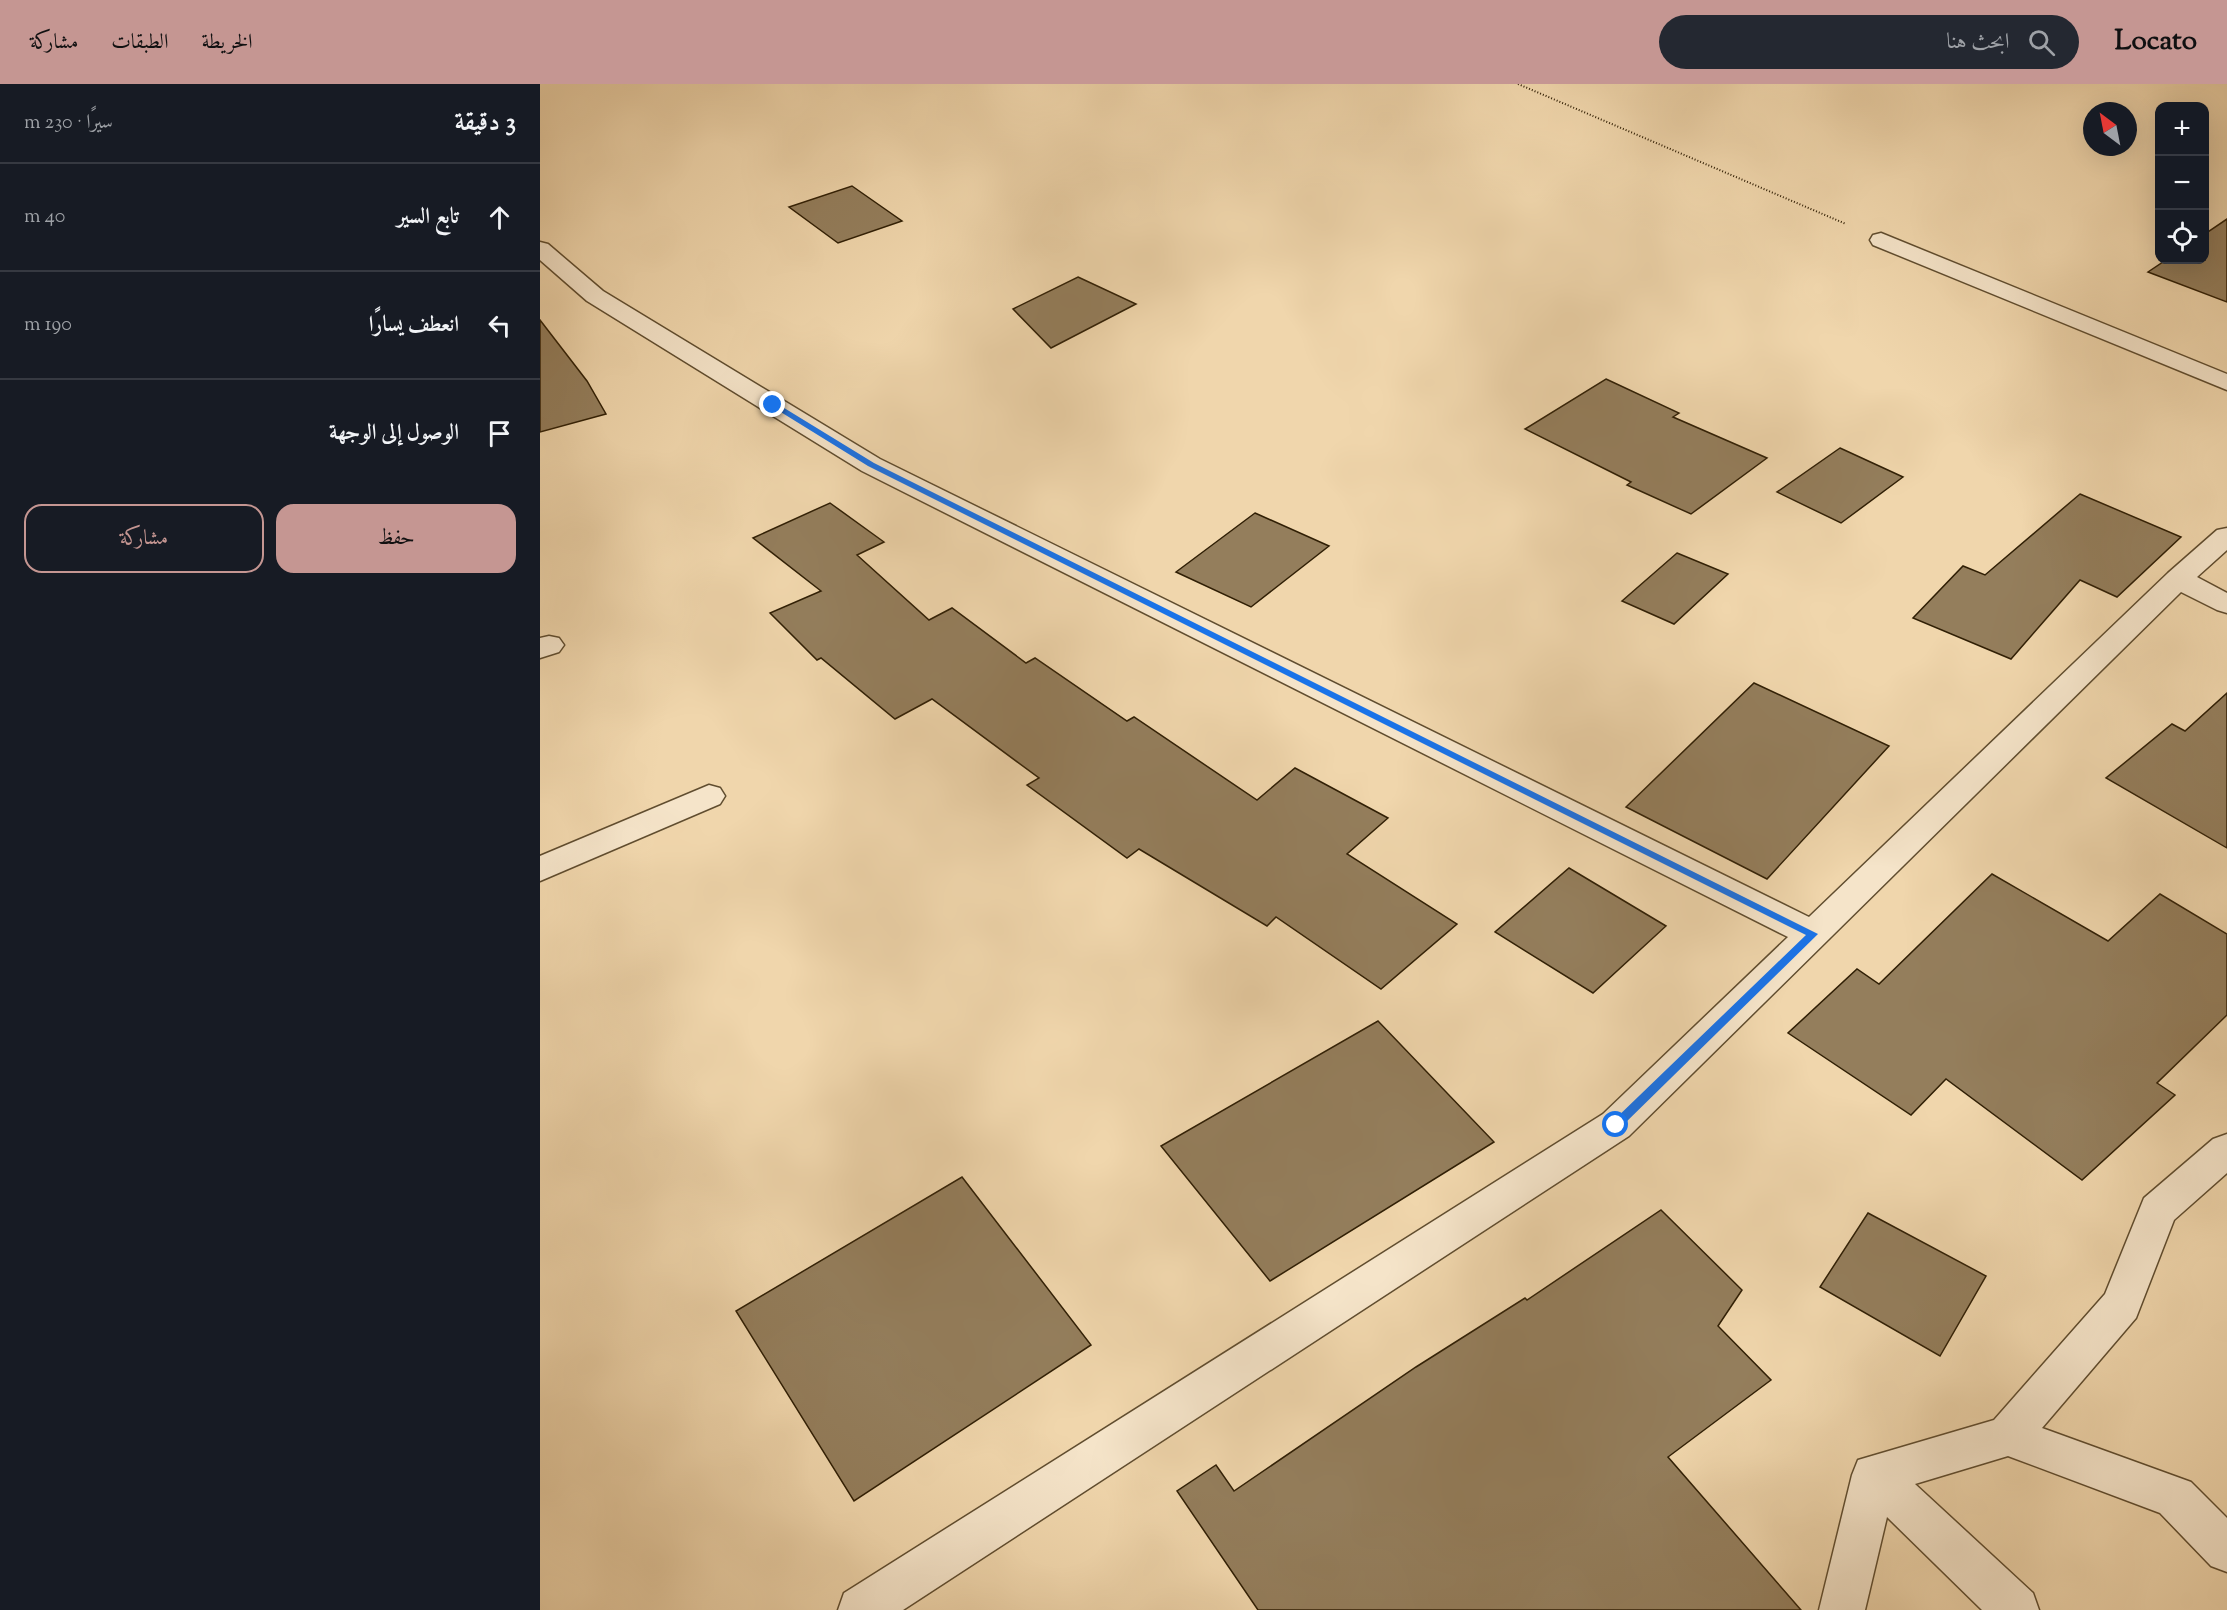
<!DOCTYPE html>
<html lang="ar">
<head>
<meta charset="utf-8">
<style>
  :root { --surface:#171b24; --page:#242831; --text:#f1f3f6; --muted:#9ea1a6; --line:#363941; --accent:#c59692 }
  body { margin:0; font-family:"Sorts Mill Goudy",Amiri,serif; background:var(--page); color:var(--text); direction:rtl }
  .controls { position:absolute; right:18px; top:18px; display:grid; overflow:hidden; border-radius:12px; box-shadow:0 6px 24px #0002 }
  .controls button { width:54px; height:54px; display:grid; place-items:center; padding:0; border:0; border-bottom:2px solid var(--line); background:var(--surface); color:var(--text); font:30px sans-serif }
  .compass { position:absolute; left:1543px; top:18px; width:54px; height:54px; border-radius:50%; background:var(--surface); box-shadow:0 6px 24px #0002; rotate:328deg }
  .stop { position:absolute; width:18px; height:18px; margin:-14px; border:4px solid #1a73e8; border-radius:50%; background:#fff }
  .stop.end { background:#1a73e8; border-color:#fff; box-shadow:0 2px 6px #0008 }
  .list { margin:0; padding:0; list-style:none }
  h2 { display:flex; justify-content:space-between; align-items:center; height:78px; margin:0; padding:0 24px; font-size:26px }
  h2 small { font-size:20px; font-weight:400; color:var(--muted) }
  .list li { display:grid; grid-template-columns:39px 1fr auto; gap:18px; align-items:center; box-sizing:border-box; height:108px; padding:0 24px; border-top:2px solid var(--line) }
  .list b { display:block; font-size:22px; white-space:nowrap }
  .list em { font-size:20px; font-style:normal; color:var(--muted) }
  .actions { display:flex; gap:12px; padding:18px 24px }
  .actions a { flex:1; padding:14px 0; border:2px solid var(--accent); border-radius:18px; text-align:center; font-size:21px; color:var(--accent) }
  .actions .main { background:var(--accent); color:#111 }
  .icon { flex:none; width:33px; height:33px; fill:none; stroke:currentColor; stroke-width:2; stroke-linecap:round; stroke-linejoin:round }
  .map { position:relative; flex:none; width:1687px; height:1526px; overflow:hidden; direction:ltr }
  header { display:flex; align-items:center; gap:36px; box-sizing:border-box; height:84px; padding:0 30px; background:var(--accent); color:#111 }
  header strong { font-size:28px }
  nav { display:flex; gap:33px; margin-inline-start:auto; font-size:21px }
  .search { width:420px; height:54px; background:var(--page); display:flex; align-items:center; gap:15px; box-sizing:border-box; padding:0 21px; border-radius:33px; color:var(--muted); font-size:22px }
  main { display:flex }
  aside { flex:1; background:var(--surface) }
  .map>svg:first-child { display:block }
  .building { fill:#947e5c; stroke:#301f05; stroke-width:1.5 }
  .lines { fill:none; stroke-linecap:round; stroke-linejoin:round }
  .street-casing { stroke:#604d2f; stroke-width:3 }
  .path { stroke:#301f05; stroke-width:2; stroke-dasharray:1 2; stroke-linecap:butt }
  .street { fill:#f5e4c9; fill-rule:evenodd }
  .route { fill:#1a73e8 }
</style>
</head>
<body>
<header>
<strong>Locato</strong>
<div class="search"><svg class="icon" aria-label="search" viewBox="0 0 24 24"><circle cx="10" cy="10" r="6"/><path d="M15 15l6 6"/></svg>ابحث هنا</div>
<nav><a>الخريطة</a><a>الطبقات</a><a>مشاركة</a></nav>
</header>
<main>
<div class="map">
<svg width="1687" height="1526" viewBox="0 0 1687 1526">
  <rect width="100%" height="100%" fill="#f0d6ac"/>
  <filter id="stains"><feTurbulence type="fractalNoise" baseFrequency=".00333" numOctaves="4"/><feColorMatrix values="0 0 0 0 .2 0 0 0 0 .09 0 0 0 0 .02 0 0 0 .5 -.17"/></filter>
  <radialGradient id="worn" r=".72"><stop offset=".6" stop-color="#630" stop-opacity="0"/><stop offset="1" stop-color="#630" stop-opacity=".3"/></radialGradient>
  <!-- building -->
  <g class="building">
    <path d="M312 102 362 137 298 159 249 123Z"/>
    <path d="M1687 135V218L1608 188 1626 176H1665V150Z"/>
    <path d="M538 193 596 220 511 264 473 225Z"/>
    <path d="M0 236 47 297 66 330 0 348Z"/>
    <path d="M1066 295 1139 329 1133 333 1227 374 1151 430 1087 401 1091 398 985 345Z"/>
    <path d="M1300 364 1363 393 1301 439 1237 408Z"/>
    <path d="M1540 410 1641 453 1577 513 1540 496 1471 575 1373 534 1423 482 1445 491Z"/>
    <path d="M290 419 344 458 317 471 389 536 412 524 486 579 495 574 587 637 594 633 717 716 755 684 848 734 807 770 917 840 841 905 736 833 727 842 599 765 587 774 487 701 499 694 392 615 355 635 281 574 277 576 230 529 281 507 213 454Z"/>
    <path d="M715 429 789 462 711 523 636 488Z"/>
    <path d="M1137 469 1188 490 1134 540 1082 517Z"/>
    <path d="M1214 599 1349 662 1227 795 1086 723Z"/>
    <path d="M1687 609V764L1566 694 1632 640 1645 647Z"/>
    <path d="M1029 784 1126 842 1053 909 955 848Z"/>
    <path d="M1452 790 1568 857 1620 810 1687 850V931L1617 999 1635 1011 1542 1096 1406 995 1371 1031 1248 949 1317 885 1339 900Z"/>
    <path d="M838 937 954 1058 730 1197 621 1062Z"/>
    <path d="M422 1093 551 1261 314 1417 196 1227Z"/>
    <path d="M1121 1126 1202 1206 1178 1242 1231 1296 1128 1373 1261 1526H718L637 1407 676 1381 694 1407 876 1283 985 1214 987 1216Z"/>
    <path d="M1328 1129 1446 1192 1400 1272 1280 1203Z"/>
  </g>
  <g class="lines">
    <defs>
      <g id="street">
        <path d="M1341 149 1687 290V306L1333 161 1330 156 1333 151Z"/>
        <path d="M0 158 8 160 63 207 340 375 1269 833 1628 489 1677 446 1687 444V466L1657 493 1687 509V529L1677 526 1641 508 1089 1052 363 1526H298L304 1509 1063 1030 1248 853 322 387 47 217 0 176Z"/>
        <path d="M9 552 19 554 24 561 19 568 0 574V554Z"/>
        <path d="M169 701 180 704 185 712 180 720 0 797V772Z"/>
        <path d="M1687 1050V1089L1634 1136 1596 1234 1502 1344 1651 1398 1687 1434V1488L1671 1482 1620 1429 1468 1372 1375 1400 1493 1509 1499 1526H1442L1347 1433 1325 1526H1279L1312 1391 1318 1376 1454 1336 1565 1210 1604 1114 1673 1055Z"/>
      </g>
    </defs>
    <!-- street casing -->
    <use href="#street" class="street-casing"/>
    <!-- path -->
    <path class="path" d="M978 0 1306 140"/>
    <!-- street -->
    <use href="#street" class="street"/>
  </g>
  <!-- route -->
  <path class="route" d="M231 319H236L334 379 1278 850 1080 1044H1072V1038L1266 851 328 382 231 322Z"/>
  <rect width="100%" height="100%" filter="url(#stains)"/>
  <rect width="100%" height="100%" fill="url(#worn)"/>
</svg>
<div class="controls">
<button>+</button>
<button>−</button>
<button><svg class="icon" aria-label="locate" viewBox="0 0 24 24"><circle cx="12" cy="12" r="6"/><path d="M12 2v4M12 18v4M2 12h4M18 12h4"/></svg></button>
</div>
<svg class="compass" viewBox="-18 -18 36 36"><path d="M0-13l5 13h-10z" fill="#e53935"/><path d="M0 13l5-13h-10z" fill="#9ea1a6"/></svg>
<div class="stop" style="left:1076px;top:1041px"></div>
<div class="stop end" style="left:233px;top:321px"></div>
</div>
<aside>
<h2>3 دقيقة<small>سيرًا · 230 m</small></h2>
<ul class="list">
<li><svg class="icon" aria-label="ahead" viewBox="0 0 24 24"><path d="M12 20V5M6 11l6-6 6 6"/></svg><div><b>تابع السير</b></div><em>40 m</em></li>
<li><svg class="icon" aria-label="left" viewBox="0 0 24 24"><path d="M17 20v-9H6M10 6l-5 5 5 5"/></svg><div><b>انعطف يسارًا</b></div><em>190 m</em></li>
<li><svg class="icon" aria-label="arrive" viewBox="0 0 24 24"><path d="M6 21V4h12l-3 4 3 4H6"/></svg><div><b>الوصول إلى الوجهة</b></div></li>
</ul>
<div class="actions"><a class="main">حفظ</a><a>مشاركة</a></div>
</aside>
</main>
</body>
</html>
